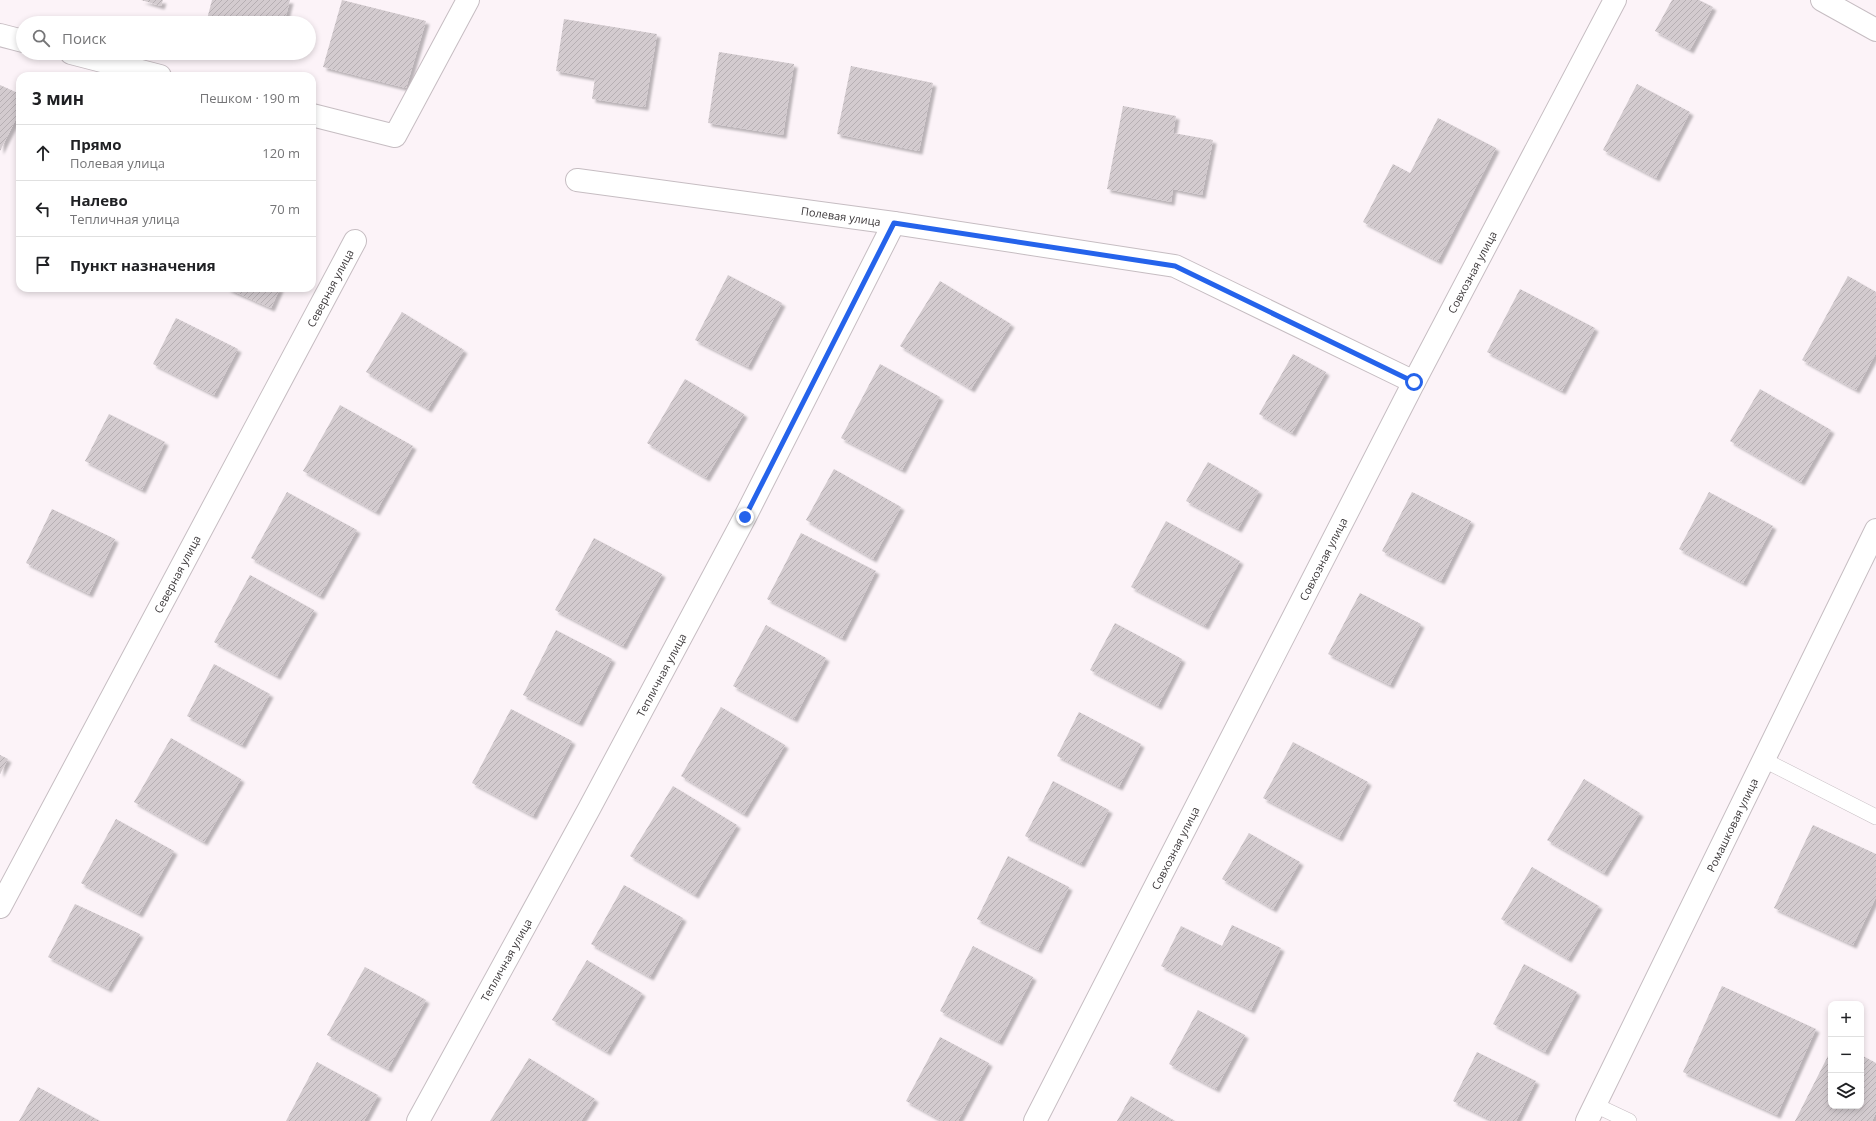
<!DOCTYPE html>
<html lang="ru">
<head>
<meta charset="utf-8">
<style>
  :root { --surface:#fff; --page:#f2f2f2; --text:#202124; --muted:#757577; --line:#e0e0e0 }
  body { margin:0; font-family:"Open Sans",sans-serif; background:var(--page); color:var(--text) }
  .controls { position:absolute; right:12px; bottom:12px; display:grid; overflow:hidden; border-radius:8px; box-shadow:0 2px 6px #0003 }
  .controls button { width:36px; height:36px; display:grid; place-items:center; padding:0; border:0; border-bottom:1px solid var(--line); background:var(--surface); color:var(--text); font:20px sans-serif }
  .stop { position:absolute; width:12px; height:12px; margin:-9px; border:3px solid #2563eb; border-radius:50%; background:#fff }
  .stop.end { background:#2563eb; border-color:#fff; box-shadow:0 1px 4px #0008 }
  .list { margin:0; padding:0; list-style:none }
  h2 { display:flex; justify-content:space-between; align-items:center; height:52px; margin:0; padding:0 16px; font-size:17px }
  h2 small { font-size:13px; font-weight:400; color:var(--muted) }
  .list li { display:grid; grid-template-columns:26px 1fr auto; gap:12px; align-items:center; box-sizing:border-box; height:56px; padding:0 16px; border-top:1px solid var(--line) }
  .list b { display:block; font-size:15px; white-space:nowrap }
  .list p { margin:0; font-size:13px; white-space:nowrap; color:var(--muted) }
  .list em { font-size:13px; font-style:normal; color:var(--muted) }
  .icon { flex:none; width:22px; height:22px; fill:none; stroke:currentColor; stroke-width:2; stroke-linecap:round; stroke-linejoin:round }
  .map { position:relative; flex:none; width:1876px; height:1121px; overflow:hidden }
  .search { position:absolute; background:var(--surface); box-shadow:0 2px 6px #0003; left:16px; top:16px; width:300px; height:44px; display:flex; align-items:center; gap:10px; box-sizing:border-box; padding:0 14px; border-radius:22px; color:var(--muted); font-size:15px }
  .panel { position:absolute; background:var(--surface); box-shadow:0 2px 6px #0003; left:16px; top:72px; width:300px; height:220px; border-radius:12px }
  .map>svg:first-child { display:block }
  .building { fill:url(#building-hatch); filter:url(#shadow) }
  .lines { fill:none; stroke-linecap:round; stroke-linejoin:round }
  .service-casing { stroke:#c6bdc2; stroke-width:16 }
  .minor-casing { stroke:#c6bdc2; stroke-width:24 }
  .service { stroke:#fff; stroke-width:15 }
  .minor { stroke:#fff; stroke-width:22 }
  .route { stroke:#2563eb; stroke-width:5 }
  .labels { text-anchor:middle; dominant-baseline:central; stroke-width:3; stroke-linejoin:round; paint-order:stroke }
  .street-label { font-size:11px; fill:#3d393b; stroke:#fff }
</style>
</head>
<body>
<div class="map">
<svg width="1876" height="1121" viewBox="0 0 1876 1121">
  <defs>
    <pattern id="building-hatch" width="6" height="6" patternUnits="userSpaceOnUse"><rect width="6" height="6" fill="#d3cbcf"/><path d="M-1 1l2-2M0 6l6-6M5 7l2-2" fill="none" stroke="#b6afb3"/></pattern>
    <filter id="shadow"><feDropShadow dx="3.5" dy="3.5" stdDeviation="1" flood-color="#0004"/></filter>
  </defs>
  <rect width="100%" height="100%" fill="#fcf3f8"/>
  <!-- building -->
  <g class="building">
    <path d="M141 0H163L161 6Z"/>
    <path d="M212 0H290L284 23H206Z"/>
    <path d="M342 0 426 21 406 88 323 67Z"/>
    <path d="M1672 0H1699L1713 7 1690 50 1655 31Z"/>
    <path d="M564 19 657 34 645 107 592 99 595 78 556 71Z"/>
    <path d="M719 52 794 64 783 135 708 123Z"/>
    <path d="M851 66 933 83 919 151 837 134Z"/>
    <path d="M1637 84 1690 112 1656 178 1603 150Z"/>
    <path d="M0 85 20 94V111L0 151Z"/>
    <path d="M1123 106 1176 116 1173 133 1213 140 1202 195 1173 189 1171 202 1107 189Z"/>
    <path d="M1438 118 1496 148 1438 261 1363 222 1393 164 1410 173Z"/>
    <path d="M728 275 782 303 748 367 695 340Z"/>
    <path d="M1848 276 1876 292V353L1856 390 1802 360Z"/>
    <path d="M940 281 1011 324 971 389 900 346Z"/>
    <path d="M226 288H280L271 308Z"/>
    <path d="M1520 289 1595 328 1562 391 1487 352Z"/>
    <path d="M402 312 464 350 428 409 366 372Z"/>
    <path d="M176 318 238 349 214 395 153 364Z"/>
    <path d="M1293 354 1326 372 1292 433 1259 414Z"/>
    <path d="M880 364 940 397 902 470 841 438Z"/>
    <path d="M685 379 744 414 706 478 647 443Z"/>
    <path d="M1760 389 1831 430 1801 482 1730 441Z"/>
    <path d="M340 405 413 446 376 512 303 471Z"/>
    <path d="M109 414 165 442 142 490 85 461Z"/>
    <path d="M1208 462 1259 491 1238 529 1186 501Z"/>
    <path d="M834 469 901 507 873 559 806 520Z"/>
    <path d="M287 492 357 530 320 596 251 558Z"/>
    <path d="M1412 492 1471 521 1441 581 1382 551Z"/>
    <path d="M1709 492 1773 526 1743 583 1679 549Z"/>
    <path d="M52 509 115 539 89 594 26 563Z"/>
    <path d="M1166 521 1240 561 1205 626 1131 587Z"/>
    <path d="M801 533 876 571 842 638 767 599Z"/>
    <path d="M594 538 662 574 623 646 555 610Z"/>
    <path d="M250 575 314 610 277 676 214 642Z"/>
    <path d="M1360 593 1421 624 1390 685 1328 654Z"/>
    <path d="M1115 623 1182 659 1158 706 1090 670Z"/>
    <path d="M766 625 826 658 794 719 733 686Z"/>
    <path d="M556 630 612 659 579 723 523 695Z"/>
    <path d="M214 664 270 694 242 745 187 716Z"/>
    <path d="M721 707 785 745 744 814 681 776Z"/>
    <path d="M511 709 572 741 533 816 472 783Z"/>
    <path d="M1079 712 1141 744 1119 787 1057 756Z"/>
    <path d="M171 738 241 779 204 842 134 802Z"/>
    <path d="M1293 742 1368 782 1339 838 1263 798Z"/>
    <path d="M0 755 8 759 0 774Z"/>
    <path d="M1584 779 1640 813 1604 873 1547 840Z"/>
    <path d="M1053 781 1109 810 1081 864 1025 836Z"/>
    <path d="M673 786 737 825 695 895 630 856Z"/>
    <path d="M116 819 174 851 139 914 81 883Z"/>
    <path d="M1813 825 1876 854V897L1853 945 1774 908Z"/>
    <path d="M1249 833 1300 862 1273 909 1222 879Z"/>
    <path d="M1008 856 1069 887 1038 950 977 919Z"/>
    <path d="M1532 867 1599 906 1568 959 1501 919Z"/>
    <path d="M624 885 683 918 650 977 591 944Z"/>
    <path d="M75 904 140 934 108 989 48 957Z"/>
    <path d="M1232 925 1281 948 1251 1010 1161 966 1181 926 1222 946Z"/>
    <path d="M973 946 1033 977 999 1042 940 1011Z"/>
    <path d="M587 960 642 993 607 1052 552 1020Z"/>
    <path d="M1524 964 1577 992 1545 1052 1493 1024Z"/>
    <path d="M365 967 426 1000 388 1069 327 1035Z"/>
    <path d="M1722 986 1816 1029 1777 1115 1683 1072Z"/>
    <path d="M1198 1010 1245 1035 1216 1089 1169 1064Z"/>
    <path d="M940 1037 989 1063 958 1121H942L906 1101Z"/>
    <path d="M1831 1050V1106H1861V1055L1876 1063V1113L1872 1121H1795Z"/>
    <path d="M1477 1052 1536 1081 1516 1121H1493L1453 1101Z"/>
    <path d="M529 1058 595 1099 581 1121H490Z"/>
    <path d="M317 1062 378 1095 364 1121H286Z"/>
    <path d="M38 1087 100 1121H19Z"/>
    <path d="M1131 1096 1175 1121H1117Z"/>
  </g>
  <g class="lines">
    <defs>
      <g id="service">
        <path d="M1764 760 1876 817"/>
        <path d="M1595 1105 1629 1121"/>
      </g>
      <g id="minor">
        <path d="M1822 0 1876 30"/>
        <path d="M0 35 23 41"/>
        <path d="M71 53 160 76"/>
        <path d="M312 115 395 136 468 0"/>
        <path d="M577 180 894 223 1175 266 1414 382"/>
        <path d="M0 907 355 241"/>
        <path d="M418 1121 589 809 745 517 894 223"/>
        <path d="M1035 1121 1414 382 1615 0"/>
        <path d="M1587 1121 1876 530"/>
      </g>
    </defs>
    <!-- service casing -->
    <use href="#service" class="service-casing"/>
    <!-- minor casing -->
    <use href="#minor" class="minor-casing"/>
    <!-- service -->
    <use href="#service" class="service"/>
    <!-- minor -->
    <use href="#minor" class="minor"/>
  </g>
  <g class="lines">
    <!-- route -->
    <path class="route" d="M745 517 894 223 1175 266 1414 382"/>
  </g>
  <g class="labels">
    <!-- street labels -->
    <g class="street-label">
      <text transform="translate(841 216) rotate(8)">Полевая улица</text>
      <text transform="translate(1472 272) rotate(-62)">Совхозная улица</text>
      <text transform="translate(330 288) rotate(-62)">Северная улица</text>
      <text transform="translate(1323 559) rotate(-63)">Совхозная улица</text>
      <text transform="translate(177 574) rotate(-62)">Северная улица</text>
      <text transform="translate(661 675) rotate(-62)">Тепличная улица</text>
      <text transform="translate(1732 825) rotate(-64)">Ромашковая улица</text>
      <text transform="translate(1175 848) rotate(-63)">Совхозная улица</text>
      <text transform="translate(506 960) rotate(-61)">Тепличная улица</text>
    </g>
  </g>
</svg>
<div class="controls">
<button>+</button>
<button>−</button>
<button><svg class="icon" aria-label="layers" viewBox="0 0 24 24"><path d="M12 4l9 5-9 5-9-5zM3 14l9 5 9-5"/></svg></button>
</div>
<div class="stop" style="left:1414px;top:382px"></div>
<div class="stop end" style="left:745px;top:517px"></div>
<div class="search"><svg class="icon" aria-label="search" viewBox="0 0 24 24"><circle cx="10" cy="10" r="6"/><path d="M15 15l6 6"/></svg>Поиск</div>
<section class="panel">
<h2>3 мин<small>Пешком · 190 m</small></h2>
<ul class="list">
<li><svg class="icon" aria-label="ahead" viewBox="0 0 24 24"><path d="M12 20V5M6 11l6-6 6 6"/></svg><div><b>Прямо</b><p>Полевая улица</p></div><em>120 m</em></li>
<li><svg class="icon" aria-label="left" viewBox="0 0 24 24"><path d="M17 20v-9H6M10 6l-5 5 5 5"/></svg><div><b>Налево</b><p>Тепличная улица</p></div><em>70 m</em></li>
<li><svg class="icon" aria-label="arrive" viewBox="0 0 24 24"><path d="M6 21V4h12l-3 4 3 4H6"/></svg><div><b>Пункт назначения</b></div></li>
</ul>
</section>
</div>
</body>
</html>
